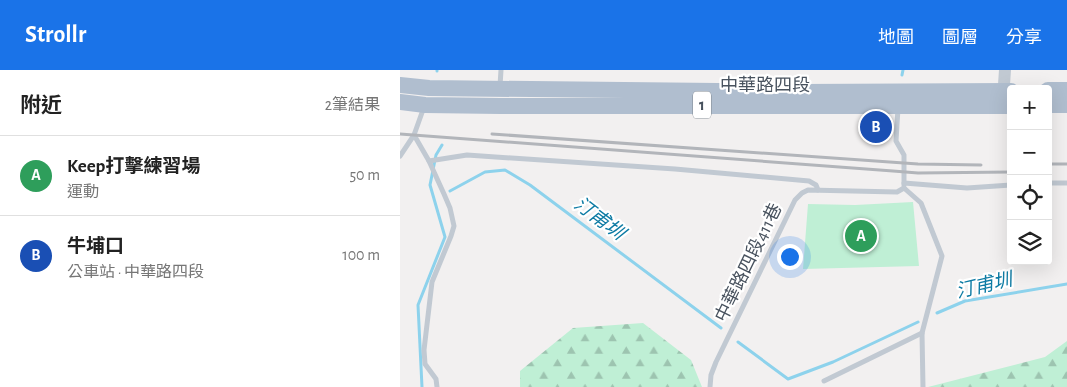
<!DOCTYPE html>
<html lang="zh-TW">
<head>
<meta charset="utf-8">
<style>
  :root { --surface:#fff; --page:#f2f2f2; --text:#222; --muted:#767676; --line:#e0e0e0; --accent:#1a73e8 }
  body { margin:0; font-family:"Alegreya Sans","Noto Sans TC",sans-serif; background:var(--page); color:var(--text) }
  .controls { position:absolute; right:15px; top:15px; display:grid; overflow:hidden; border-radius:5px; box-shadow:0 5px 20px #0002 }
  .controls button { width:45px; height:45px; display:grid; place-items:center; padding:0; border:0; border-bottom:1px solid var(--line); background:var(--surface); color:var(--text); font:25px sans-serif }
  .you { position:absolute; left:389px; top:186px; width:18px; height:18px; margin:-12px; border:4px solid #fff; border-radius:50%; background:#1a73e8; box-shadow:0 0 0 8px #1a73e833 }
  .badge { display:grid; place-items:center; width:32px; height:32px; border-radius:50%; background:var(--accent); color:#fff; font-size:16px; font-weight:700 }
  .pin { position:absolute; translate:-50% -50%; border:2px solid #fff; box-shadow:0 1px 5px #0006 }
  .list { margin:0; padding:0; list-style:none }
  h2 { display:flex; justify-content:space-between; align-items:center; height:65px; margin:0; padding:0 20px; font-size:21px }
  h2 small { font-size:16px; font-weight:400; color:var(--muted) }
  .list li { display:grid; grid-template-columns:32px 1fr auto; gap:15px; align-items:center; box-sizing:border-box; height:80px; padding:0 20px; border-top:1px solid var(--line) }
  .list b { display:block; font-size:19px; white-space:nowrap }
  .list p { margin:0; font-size:16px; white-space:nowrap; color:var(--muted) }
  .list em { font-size:16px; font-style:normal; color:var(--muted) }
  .icon { flex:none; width:28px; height:28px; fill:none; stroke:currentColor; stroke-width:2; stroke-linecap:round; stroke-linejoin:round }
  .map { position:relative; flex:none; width:667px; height:317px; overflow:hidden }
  header { display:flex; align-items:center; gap:30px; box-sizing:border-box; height:70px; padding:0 25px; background:var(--accent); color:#fff }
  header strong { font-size:24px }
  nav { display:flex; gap:28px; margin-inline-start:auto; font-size:18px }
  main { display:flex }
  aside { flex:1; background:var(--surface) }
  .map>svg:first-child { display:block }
  .forest { fill:url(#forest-firs) }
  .pitch { fill:#bfefd5 }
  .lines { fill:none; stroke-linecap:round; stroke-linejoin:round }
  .stream { stroke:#8dd2ec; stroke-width:3 }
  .service { stroke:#c1c9d2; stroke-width:5 }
  .tertiary { stroke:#c1c9d2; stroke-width:12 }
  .primary { stroke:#b0becf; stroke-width:16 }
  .rail { stroke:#b2b5ba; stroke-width:3 }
  .labels { text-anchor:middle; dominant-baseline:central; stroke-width:4.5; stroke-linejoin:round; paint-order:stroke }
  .shield { fill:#fff; stroke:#7f868e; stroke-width:1 }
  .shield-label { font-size:16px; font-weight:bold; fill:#48525e }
  .street-label { font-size:18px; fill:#48525e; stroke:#fff }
  .water-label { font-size:19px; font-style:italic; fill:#0d7ba4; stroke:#fff }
</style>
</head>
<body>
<header>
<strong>Strollr</strong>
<nav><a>地圖</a><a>圖層</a><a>分享</a></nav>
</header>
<main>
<aside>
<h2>附近<small>2筆結果</small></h2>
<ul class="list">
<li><span class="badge" style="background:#2e9e5b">A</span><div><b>Keep打擊練習場</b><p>運動</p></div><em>50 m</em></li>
<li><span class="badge" style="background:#1a4fb4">B</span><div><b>牛埔口</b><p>公車站 · 中華路四段</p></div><em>100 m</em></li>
</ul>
</aside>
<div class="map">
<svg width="667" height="317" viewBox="0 0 667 317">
  <defs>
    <pattern id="forest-firs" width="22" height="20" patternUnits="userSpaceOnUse" patternTransform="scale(1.25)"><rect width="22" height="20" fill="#bfefd5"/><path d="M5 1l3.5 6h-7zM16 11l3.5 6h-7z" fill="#9dc4b0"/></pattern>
  </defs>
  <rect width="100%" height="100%" fill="#f2f0f0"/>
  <!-- forest -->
  <g class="forest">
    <path d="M243 253 291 290 302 317H120V301L173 258Z"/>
    <path d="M667 271V317H528L645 287Z"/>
  </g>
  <!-- pitch -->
  <path class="pitch" d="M513 132 519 196 403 199 408 134 455 135Z"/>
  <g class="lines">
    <!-- stream -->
    <g class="stream">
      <path d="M37 1V0"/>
      <path d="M502 5 503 0"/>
      <path d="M50 121 85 102 105 100 130 115 321 258"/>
      <path d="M537 243 565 231 667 214"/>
      <path d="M338 272 388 309 433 292 518 252"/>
      <path d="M22 317 18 235 45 167 30 115 36 85 42 75"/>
    </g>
    <!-- service -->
    <g class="service">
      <path d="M100 16 101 0"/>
      <path d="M498 38 496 71 504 85V115"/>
      <path d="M14 65 29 91 44 124 50 138 54 156 51 166 32 212 24 280 25 294 36 309 37 317"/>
      <path d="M0 86 14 65 24 37"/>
      <path d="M29 91 67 85 275 99 409 111 416 115 418 120"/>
      <path d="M504 113 567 118 611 115"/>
      <path d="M648 113H667"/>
      <path d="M504 118 521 133 542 186 522 263 523 317"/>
      <path d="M424 311 522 263"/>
      <path d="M310 317 311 305 316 292 395 130 402 123 408 120 497 122 504 118"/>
    </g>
    <!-- tertiary -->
    <path class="tertiary" d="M603 29 605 0"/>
    <!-- primary -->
    <g class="primary">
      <path d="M0 15 29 18 399 22 611 21"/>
      <path d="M648 20H667"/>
      <path d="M0 32 25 35 100 36H611"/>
      <path d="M648 35H667"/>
    </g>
    <!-- rail -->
    <g class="rail">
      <path d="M0 64 493 101 518 103 611 102"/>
      <path d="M92 64 518 94 581 95"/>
      <path d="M648 94H667"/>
    </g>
  </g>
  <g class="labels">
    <!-- shield labels -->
    <rect class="shield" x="293" y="21.5" width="18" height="27" rx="4"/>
    <g class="shield-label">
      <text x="302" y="35">1</text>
    </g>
    <!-- street labels -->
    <g class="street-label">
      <text x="365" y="16">中華路四段</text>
      <text transform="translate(349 193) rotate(-64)">中華路四段411巷</text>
    </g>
    <!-- water labels -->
    <g class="water-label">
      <text transform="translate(199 149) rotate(37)">汀甫圳</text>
      <text transform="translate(584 216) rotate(-13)">汀甫圳</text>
    </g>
  </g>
</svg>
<div class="controls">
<button>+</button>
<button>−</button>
<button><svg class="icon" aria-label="locate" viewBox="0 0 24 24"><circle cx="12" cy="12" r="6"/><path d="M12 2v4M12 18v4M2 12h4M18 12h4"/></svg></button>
<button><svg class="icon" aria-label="layers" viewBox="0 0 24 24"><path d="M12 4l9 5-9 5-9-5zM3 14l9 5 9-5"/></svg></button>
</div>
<div class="you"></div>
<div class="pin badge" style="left:461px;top:166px;background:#2e9e5b">A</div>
<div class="pin badge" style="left:476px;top:57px;background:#1a4fb4">B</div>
</div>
</main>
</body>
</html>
